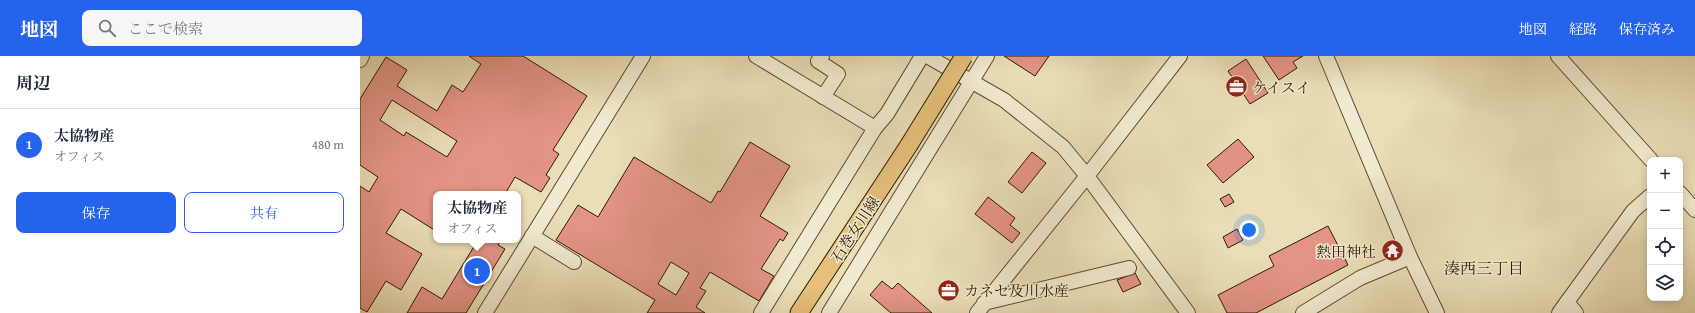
<!DOCTYPE html>
<html lang="ja">
<head>
<meta charset="utf-8">
<style>
  :root { --surface:#fff; --page:#f6f6f7; --text:#1f2937; --muted:#747a83; --line:#e0e1e3; --accent:#2563eb }
  body { margin:0; font-family:"Gentium Book Plus","Noto Serif JP",serif; background:var(--page); color:var(--text) }
  .controls { position:absolute; right:12px; bottom:12px; display:grid; overflow:hidden; border-radius:8px; box-shadow:0 2px 10px #0003 }
  .controls button { width:36px; height:36px; display:grid; place-items:center; padding:0; border:0; border-bottom:1px solid var(--line); background:var(--surface); color:var(--text); font:20px sans-serif }
  .you { position:absolute; left:889px; top:174px; width:14px; height:14px; margin:-10px; border:3px solid #fff; border-radius:50%; background:#1a73e8; box-shadow:0 0 0 6px #1a73e833 }
  .badge { display:grid; place-items:center; width:26px; height:26px; border-radius:50%; background:var(--accent); color:#fff; font-size:13px; font-weight:700 }
  .pin { position:absolute; translate:-50% -50%; border:2px solid #fff; box-shadow:0 1px 4px #0006 }
  .popup { position:absolute; left:73px; top:135px; width:88px; height:52px; box-sizing:border-box; display:grid; place-content:center; border-radius:8px; background:var(--surface); filter:drop-shadow(0 1px 3px #0005); font-size:13px; white-space:nowrap; color:var(--muted) }
  .popup b { font-size:15px; color:var(--text) }
  .popup::after { content:''; position:absolute; left:50%; top:100%; margin-left:-8px; border:8px solid transparent; border-top-color:var(--surface) }
  .list { margin:0; padding:0; list-style:none }
  h2 { display:flex; justify-content:space-between; align-items:center; height:52px; margin:0; padding:0 16px; font-size:17px }
  h2 small { font-size:13px; font-weight:400; color:var(--muted) }
  .list li { display:grid; grid-template-columns:26px 1fr auto; gap:12px; align-items:center; box-sizing:border-box; height:72px; padding:0 16px; border-top:1px solid var(--line) }
  .list b { display:block; font-size:15px; white-space:nowrap }
  .list p { margin:0; font-size:13px; white-space:nowrap; color:var(--muted) }
  .list em { font-size:13px; font-style:normal; color:var(--muted) }
  .actions { display:flex; gap:8px; padding:12px 16px }
  .actions a { flex:1; padding:9px 0; border:1px solid var(--accent); border-radius:8px; text-align:center; font-size:14px; color:var(--accent) }
  .actions .main { background:var(--accent); color:#fff }
  .icon { flex:none; width:22px; height:22px; fill:none; stroke:currentColor; stroke-width:2; stroke-linecap:round; stroke-linejoin:round }
  .map { position:relative; flex:none; width:1335px; height:257px; overflow:hidden }
  header { display:flex; align-items:center; gap:24px; box-sizing:border-box; height:56px; padding:0 20px; background:var(--accent); color:#fff }
  header strong { font-size:19px }
  nav { display:flex; gap:22px; margin-inline-start:auto; font-size:14px }
  .search { width:280px; height:36px; background:var(--page); display:flex; align-items:center; gap:10px; box-sizing:border-box; padding:0 14px; border-radius:8px; color:var(--muted); font-size:15px }
  main { display:flex }
  aside { flex:1; background:var(--surface) }
  .map>svg:first-child { display:block }
  .building { fill:#e39485; stroke:#311900; fill-rule:evenodd }
  .lines { fill:none; stroke-linecap:round; stroke-linejoin:round }
  .minor-casing { stroke:#5f4a2e; stroke-width:16 }
  .major-casing { stroke:#311900; stroke-width:19 }
  .minor { stroke:#f1ead0; stroke-width:14 }
  .major { stroke:#e5bf7b; stroke-width:17 }
  .major-bridge-casing { stroke:#311900; stroke-width:19; stroke-linecap:butt }
  .major-bridge { stroke:#e5bf7b; stroke-width:17 }
  .labels { text-anchor:middle; dominant-baseline:central; stroke-width:3; stroke-linejoin:round; paint-order:stroke }
  .poi-label { font-size:15px; fill:#311900; stroke:#f1ead0; text-anchor:start }
  .street-label { font-size:15px; fill:#311900; stroke:#f1ead0 }
  .neighbourhood-label { font-size:16px; fill:#311900; stroke:#f1ead0 }
</style>
</head>
<body>
<header>
<strong>地図</strong>
<div class="search"><svg class="icon" aria-label="search" viewBox="0 0 24 24"><circle cx="10" cy="10" r="6"/><path d="M15 15l6 6"/></svg>ここで検索</div>
<nav><a>地図</a><a>経路</a><a>保存済み</a></nav>
</header>
<main>
<aside>
<h2>周辺<small></small></h2>
<ul class="list">
<li><span class="badge">1</span><div><b>太協物産</b><p>オフィス</p></div><em>480 m</em></li>
</ul>
<div class="actions"><a class="main">保存</a><a>共有</a></div>
</aside>
<div class="map">
<svg width="1335" height="257" viewBox="0 0 1335 257">
  <rect width="100%" height="100%" fill="#eadeb6"/>
  <filter id="stains"><feTurbulence type="fractalNoise" baseFrequency=".005" numOctaves="4"/><feColorMatrix values="0 0 0 0 .2 0 0 0 0 .09 0 0 0 0 .02 0 0 0 .5 -.17"/></filter>
  <radialGradient id="worn" r=".72"><stop offset=".6" stop-color="#630" stop-opacity="0"/><stop offset="1" stop-color="#630" stop-opacity=".3"/></radialGradient>
  <!-- building -->
  <g class="building">
    <path d="M109 0H163L227 40 193 94 199 98 186 119 190 122 181 136 155 121 145 138H76V175L41 153 26 177 62 198 41 234 26 225 7 256 0 252V130L9 136 18 121 0 109V43L26 1 47 14 37 30 77 55 92 29 103 36 121 8ZM32 44 97 85 87 101 46 76 44 80 20 64Z"/>
    <path d="M644 0H689L675 20Z"/>
    <path d="M903 0H943L933 6 937 12 919 24Z"/>
    <path d="M886 3 908 37 890 48 868 15Z"/>
    <path d="M878 83 894 101 863 127 847 109Z"/>
    <path d="M390 86 430 110 400 160 428 177 423 185 420 183 401 213 414 220 399 245 350 216 340 232 346 235 336 251 345 257H287L295 244 196 184 218 149 238 161 274 101 351 147 358 135 360 136ZM311 206 329 217 316 239 298 228Z"/>
    <path d="M672 96 686 107 662 137 648 126Z"/>
    <path d="M869 138 874 146 865 151 860 143Z"/>
    <path d="M628 141 655 162 650 169 660 177 652 187 615 158Z"/>
    <path d="M968 170 988 209 896 257H867L858 239 914 210 909 200Z"/>
    <path d="M877 173 883 184 868 192 863 181Z"/>
    <path d="M118 184H141L138 189 145 193 106 257H47L62 231 82 243Z"/>
    <path d="M775 217 781 228 763 236 757 224Z"/>
    <path d="M522 225 532 233 538 227 572 257H531L510 239Z"/>
  </g>
  <g class="lines">
    <defs>
      <g id="minor">
        <path d="M396 0 515 72"/>
        <path d="M462 0 458 5 478 18 463 41"/>
        <path d="M567 0 644 44 703 91 727 120 828 257"/>
        <path d="M966 0 1050 201 1077 257"/>
        <path d="M1198 0 1291 104"/>
        <path d="M0 4 2 0"/>
        <path d="M1320 137 1335 154"/>
        <path d="M172 180 214 206"/>
        <path d="M1207 246 1216 257"/>
        <path d="M624 247 769 212"/>
        <path d="M125 257 283 0"/>
        <path d="M401 257 515 72 527 58 562 0"/>
        <path d="M469 257 627 0"/>
        <path d="M617 257 727 120 820 0"/>
        <path d="M943 257 1000 222 1050 201"/>
        <path d="M1199 257 1273 155 1290 140"/>
      </g>
      <path id="major" d="M439 257 549 89"/>
    </defs>
    <!-- minor casing -->
    <use href="#minor" class="minor-casing"/>
    <!-- major casing -->
    <use href="#major" class="major-casing"/>
    <!-- minor -->
    <use href="#minor" class="minor"/>
    <!-- major -->
    <use href="#major" class="major"/>
    <defs>
      <path id="major-bridge" d="M549 89 604 0"/>
    </defs>
    <!-- major-bridge casing -->
    <use href="#major-bridge" class="major-bridge-casing"/>
    <!-- major-bridge -->
    <use href="#major-bridge" class="major-bridge"/>
  </g>
  <!-- icons -->
  <defs>
    <symbol id="office-disc" viewBox="-11 -11 22 22"><circle r="9.5" fill="#8f2418" stroke="#f1ead0"/><path d="M-6-3h4V-5.5h4V-3h4V5H-6ZM-1-4.5V-3h2v-1.5ZM-6 0V1H6V0Z" fill="#fff"/></symbol>
    <symbol id="temple-disc" viewBox="-11 -11 22 22"><circle r="9.5" fill="#8f2418" stroke="#f1ead0"/><path d="M0-6L5-2H3V0L6.5 2.5H4V6H1.5V3h-3V6H-4V2.5H-6.5L-3 0V-2H-5Z" fill="#fff"/></symbol>
  </defs>
  <g fill-rule="evenodd">
    <use href="#office-disc" x="864" y="18" width="25" height="25"/>
    <use href="#temple-disc" x="1020" y="182" width="25" height="25"/>
    <use href="#office-disc" x="576" y="222" width="25" height="25"/>
  </g>
  <g class="labels">
    <!-- poi labels -->
    <g class="poi-label">
      <text x="892" y="31">ケイスイ</text>
      <text x="1016" y="195" text-anchor="end">熱田神社</text>
      <text x="604" y="234">カネセ及川水産</text>
    </g>
    <!-- street labels -->
    <g class="street-label">
      <text transform="translate(495 173) rotate(-57)">石巻女川線</text>
    </g>
    <!-- neighbourhood labels -->
    <g class="neighbourhood-label">
      <text x="1124" y="212">湊西三丁目</text>
    </g>
  </g>
  <rect width="100%" height="100%" filter="url(#stains)"/>
  <rect width="100%" height="100%" fill="url(#worn)"/>
</svg>
<div class="controls">
<button>+</button>
<button>−</button>
<button><svg class="icon" aria-label="locate" viewBox="0 0 24 24"><circle cx="12" cy="12" r="6"/><path d="M12 2v4M12 18v4M2 12h4M18 12h4"/></svg></button>
<button><svg class="icon" aria-label="layers" viewBox="0 0 24 24"><path d="M12 4l9 5-9 5-9-5zM3 14l9 5 9-5"/></svg></button>
</div>
<div class="you"></div>
<div class="pin badge" style="left:117px;top:215px">1</div>
<div class="popup"><b>太協物産</b>オフィス</div>
</div>
</main>
</body>
</html>
